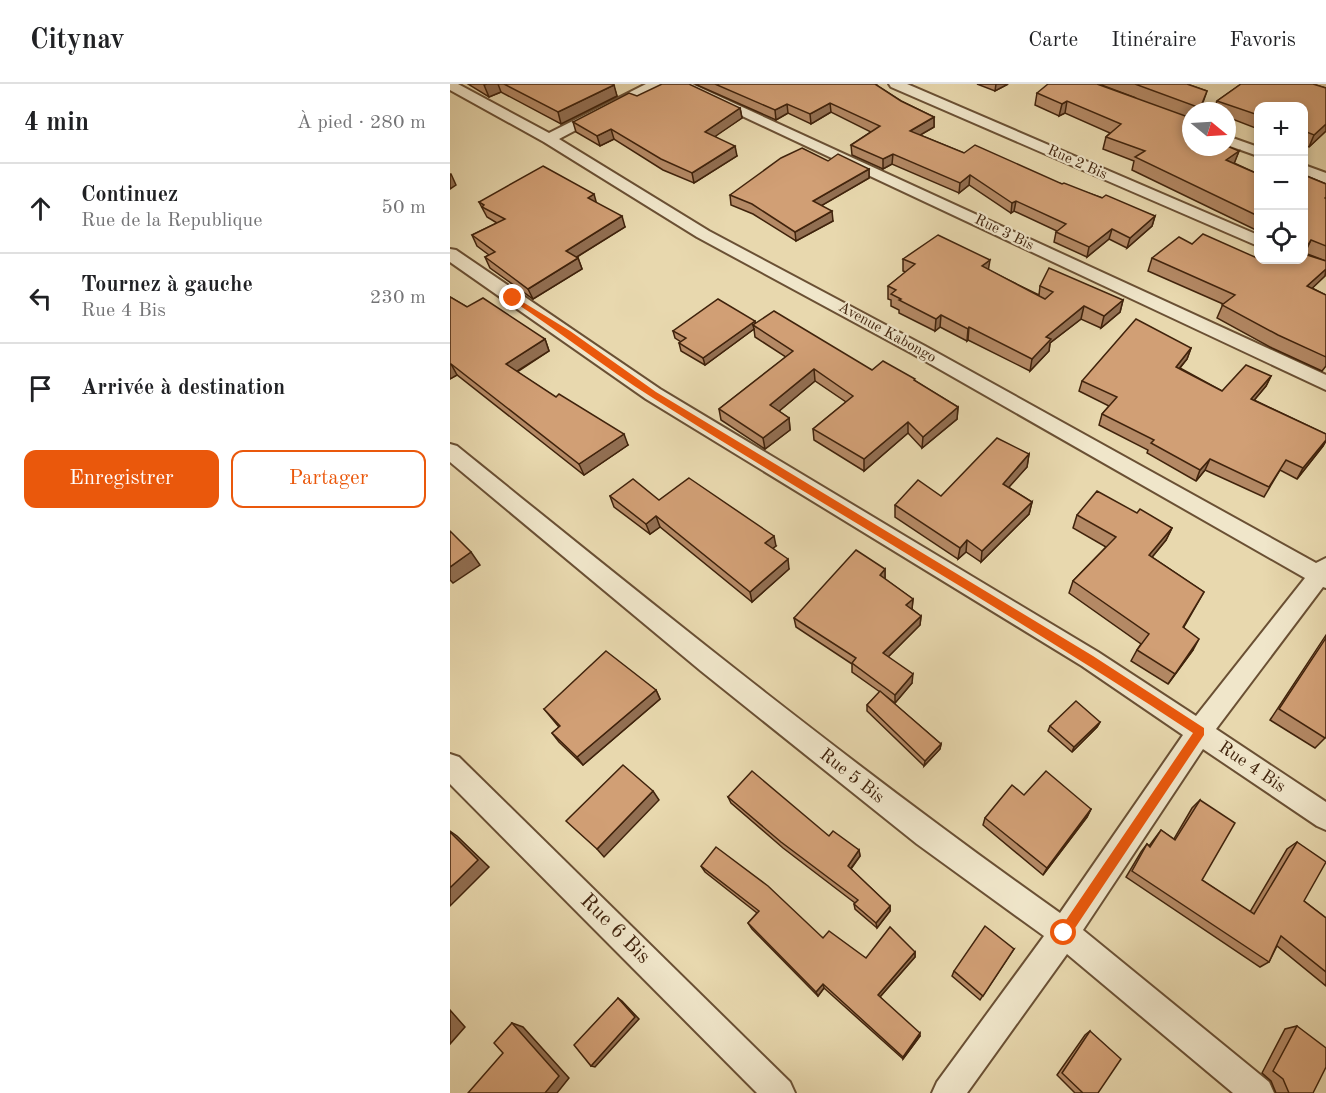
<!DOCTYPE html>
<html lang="fr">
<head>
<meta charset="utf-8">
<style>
  :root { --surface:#fff; --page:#f2f2f2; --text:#202124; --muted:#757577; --line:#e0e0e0; --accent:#ea580c }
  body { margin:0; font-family:"Old Standard TT",serif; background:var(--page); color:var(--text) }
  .controls { position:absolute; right:18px; top:18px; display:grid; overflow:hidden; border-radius:12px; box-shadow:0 3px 9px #0003 }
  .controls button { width:54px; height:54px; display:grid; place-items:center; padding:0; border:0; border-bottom:2px solid var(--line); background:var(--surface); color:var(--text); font:30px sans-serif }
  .compass { position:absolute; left:732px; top:18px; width:54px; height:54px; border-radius:50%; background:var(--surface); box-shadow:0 3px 9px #0003; rotate:108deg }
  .stop { position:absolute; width:18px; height:18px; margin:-14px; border:4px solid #ea580c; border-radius:50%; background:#fff }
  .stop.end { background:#ea580c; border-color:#fff; box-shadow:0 2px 6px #0008 }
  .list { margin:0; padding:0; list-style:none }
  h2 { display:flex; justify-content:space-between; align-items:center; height:78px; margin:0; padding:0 24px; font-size:26px }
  h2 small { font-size:20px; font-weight:400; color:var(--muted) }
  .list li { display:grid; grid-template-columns:39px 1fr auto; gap:18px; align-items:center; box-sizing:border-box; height:90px; padding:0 24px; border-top:2px solid var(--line) }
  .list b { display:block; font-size:22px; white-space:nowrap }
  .list p { margin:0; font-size:20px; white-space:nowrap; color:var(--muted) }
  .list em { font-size:20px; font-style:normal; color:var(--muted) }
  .actions { display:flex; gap:12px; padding:18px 24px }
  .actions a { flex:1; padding:14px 0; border:2px solid var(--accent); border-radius:12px; text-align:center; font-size:21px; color:var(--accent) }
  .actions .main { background:var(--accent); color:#fff }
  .icon { flex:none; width:33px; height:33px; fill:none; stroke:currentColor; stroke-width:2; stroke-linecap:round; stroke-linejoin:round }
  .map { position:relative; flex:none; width:876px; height:1009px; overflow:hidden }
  header { display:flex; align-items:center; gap:36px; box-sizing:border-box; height:84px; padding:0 30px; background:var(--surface); border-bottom:2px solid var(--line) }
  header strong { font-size:28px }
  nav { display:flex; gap:33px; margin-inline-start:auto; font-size:21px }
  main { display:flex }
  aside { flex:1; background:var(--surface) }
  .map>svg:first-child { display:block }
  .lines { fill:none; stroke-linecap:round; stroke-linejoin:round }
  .minor-casing { stroke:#6a5034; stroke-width:4 }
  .minor { fill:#f0e6ca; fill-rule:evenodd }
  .wall { fill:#b48965; stroke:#40230c; stroke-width:1.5 }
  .shaded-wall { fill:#926f52; stroke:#40230c; stroke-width:1.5 }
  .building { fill:#d19f75; stroke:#40230c; stroke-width:1.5 }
  .route { fill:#ea580c }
  .labels { text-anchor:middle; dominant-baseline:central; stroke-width:4.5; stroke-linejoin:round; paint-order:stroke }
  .far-street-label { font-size:15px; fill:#40230c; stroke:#f0e6ca }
  .street-label { font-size:18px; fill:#40230c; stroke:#f0e6ca }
  .near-street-label { font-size:21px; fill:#40230c; stroke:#f0e6ca }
</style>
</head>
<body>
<header>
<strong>Citynav</strong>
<nav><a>Carte</a><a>Itinéraire</a><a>Favoris</a></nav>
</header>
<main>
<aside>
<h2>4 min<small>À pied · 280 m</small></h2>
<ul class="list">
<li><svg class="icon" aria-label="ahead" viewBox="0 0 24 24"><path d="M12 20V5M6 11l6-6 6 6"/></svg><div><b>Continuez</b><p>Rue de la Republique</p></div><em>50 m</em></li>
<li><svg class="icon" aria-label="left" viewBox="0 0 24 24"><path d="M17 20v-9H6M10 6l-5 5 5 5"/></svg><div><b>Tournez à gauche</b><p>Rue 4 Bis</p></div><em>230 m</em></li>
<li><svg class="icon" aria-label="arrive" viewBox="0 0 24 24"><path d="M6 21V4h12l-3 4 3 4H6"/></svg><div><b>Arrivée à destination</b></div></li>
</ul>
<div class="actions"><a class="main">Enregistrer</a><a>Partager</a></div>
</aside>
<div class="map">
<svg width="876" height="1009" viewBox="0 0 876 1009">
  <rect width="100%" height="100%" fill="#e8d8ae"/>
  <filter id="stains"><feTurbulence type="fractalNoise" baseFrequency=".00333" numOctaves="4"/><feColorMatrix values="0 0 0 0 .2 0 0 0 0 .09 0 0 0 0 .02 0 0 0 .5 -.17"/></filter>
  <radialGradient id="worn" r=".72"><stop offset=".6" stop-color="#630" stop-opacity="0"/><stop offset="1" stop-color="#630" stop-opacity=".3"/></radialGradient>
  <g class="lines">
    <defs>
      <g id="minor">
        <path d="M0 0H8L99 49 196 0H213L109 55 259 147 475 262 866 479 876 474V504L873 503 766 645 876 718V746L867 742 753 665 633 846 819 998 824 1009H783L617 870 517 1009H482L487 998 594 852 467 760 251 587 0 378V360L7 362C205 522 402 682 610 829L733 651 632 582 196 315 0 178V165L6 166 210 305 648 568 746 632 855 494 463 270 247 153 94 58 0 6Z"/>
        <path d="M224 0H242L876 291V306Z"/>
        <path d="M439 0H457L808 151V162L441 3Z"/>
        <path d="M777 52 808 63V72L777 61Z"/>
        <path d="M854 81 876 89V99L854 90Z"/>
        <path d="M0 670 9 673 340 998 345 1009H307L0 700Z"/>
      </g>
    </defs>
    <!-- minor casing -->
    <use href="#minor" class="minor-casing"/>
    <!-- minor -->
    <use href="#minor" class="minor"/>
  </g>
  <!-- wall -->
  <g class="wall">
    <path d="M18 0H163L167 12 111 40 51 8 39 13Z"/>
    <path d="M245 0H427L426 1 451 17 484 33V43L470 51 514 69 612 100 705 132 702 142 677 164 659 155 637 173 604 158 606 148 607 147 564 127 561 129 519 101 509 109 442 80 433 85 402 71 401 61 421 48 381 28 361 40 338 29 326 36Z"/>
    <path d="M527 0H558L545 7Z"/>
    <path d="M649 0H737L757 7 750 27H741V63L789 67 784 79 808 90V147L682 86 684 77 653 65 656 53 660 49 615 29 609 32 585 21 587 9 686 14Z"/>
    <path d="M791 0H863L876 4V47L859 63 854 61V22H808V45L777 33V27H764L767 17Z"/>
    <path d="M290 24 292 34 265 52 287 72 244 99 213 86 164 55 150 62 126 48 123 38Z"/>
    <path d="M378 77 419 85V94L372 121 383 137 346 157 303 130 281 121 280 111Z"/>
    <path d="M854 91 876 100V177L855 169 854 170 876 177 875 192 862 204 876 211V282L872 287 822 264 767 234 773 220 698 187 702 174 742 160 807 174Z"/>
    <path d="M29 118 146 119 175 143 127 173 128 174 132 185 83 215 40 184 35 173 39 171 27 162 22 151 47 139 37 133Z"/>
    <path d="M453 175 538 186 589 211 590 202 673 216 670 228 651 244 631 235 600 259 599 267 580 287 518 256 517 257 490 243 485 247 449 229V226L441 222V216L438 215V202L456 188 453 187Z"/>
    <path d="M0 213 17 223 95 255 99 267 67 288 178 361 134 391 7 291 0 295Z"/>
    <path d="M305 239 422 286 465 297 508 323 507 335 472 364 458 349 414 387 364 356 363 345 396 318 365 297 329 327 339 334 340 346 315 365 271 336 269 325 336 273 305 253 304 245 255 281 231 267 229 259 231 258 225 254 223 247Z"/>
    <path d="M741 264 737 275 730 284 772 307 821 292 816 302 804 316 876 350V357L873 362 847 395 830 386 814 413 755 386 746 397 697 369 698 366 649 341 652 330 659 322 629 307 632 297Z"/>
    <path d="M579 370 577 383 558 403 582 418 579 430 531 478 516 468 508 475 445 433V421L491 412Z"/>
    <path d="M160 412 209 416 326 462 323 464 339 485 302 518 210 443 200 450 164 423Z"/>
    <path d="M687 429 722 444 716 456 702 473 754 508 734 543 743 566 718 600 681 577 687 566 691 560 619 509 623 497 656 463 623 444 627 431Z"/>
    <path d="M435 485V495L463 515 462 525 471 532 470 541 438 573 462 599 445 619 433 610 491 660 490 665 474 682 417 627V621L430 608 402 588V580L346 543 344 534Z"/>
    <path d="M876 551V653L865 664 820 636Z"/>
    <path d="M206 606 210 615 133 681 109 658 102 649 109 643 94 625Z"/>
    <path d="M650 638 647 643 622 668 598 647 600 642Z"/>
    <path d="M574 711 641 725 637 733 593 791 533 741 535 734Z"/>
    <path d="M278 713 379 752 409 766 410 772 401 785 440 822V827L427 844 405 825 404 820 405 819 333 764 281 719Z"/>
    <path d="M750 716 752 796 800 828 837 765 847 758 854 817 876 834V902L827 862 819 878 810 883 676 793 691 768 697 760 699 762 711 746 724 755 742 724Z"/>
    <path d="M251 782 373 854 416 874 465 868V873L430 913 470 952 453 975 374 904 368 912 302 845 298 839 307 829 255 788Z"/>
    <path d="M564 865 530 916 502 892 504 887Z"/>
    <path d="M847 942 863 1009H826L821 997 812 989 835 945Z"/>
    <path d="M640 947 648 1009H625L607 991 635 951Z"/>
  </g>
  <!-- shaded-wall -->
  <g class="shaded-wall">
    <path d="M37 0H48L51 8 39 13 34 1Z"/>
    <path d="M546 0H558L545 7Z"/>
    <path d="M164 1 167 12 111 40 108 28Z"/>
    <path d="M617 17 615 29 609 32 612 20Z"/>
    <path d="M380 19 381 28 361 40 360 30Z"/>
    <path d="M337 20 338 29 326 36 325 26Z"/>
    <path d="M290 24 292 34 257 58 255 48Z"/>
    <path d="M484 33V43L460 57V47Z"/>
    <path d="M876 40V47L859 63 864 51Z"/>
    <path d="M161 45 164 55 150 62 147 52Z"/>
    <path d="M285 62 287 72 244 99 242 89Z"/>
    <path d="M789 67 784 80 776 76Z"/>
    <path d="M443 70 442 80 433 85V75Z"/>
    <path d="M419 85V94L364 126 363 117Z"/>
    <path d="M0 90H1L6 101 0 105Z"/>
    <path d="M520 91 519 101 509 109 510 99Z"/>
    <path d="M144 110 147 121 138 114Z"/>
    <path d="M566 117 564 127 561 129 562 119Z"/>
    <path d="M382 127 383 137 346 157 345 148Z"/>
    <path d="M172 132 175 143 120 177 116 167Z"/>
    <path d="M705 132 702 142 677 164 680 154Z"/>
    <path d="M662 145 659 155 637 173 639 163Z"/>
    <path d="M861 156 854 171V162Z"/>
    <path d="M128 174 132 185 83 215 78 205Z"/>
    <path d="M540 176 538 188 532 182Z"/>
    <path d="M876 185 875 192 851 215 857 202Z"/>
    <path d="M673 216 670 228 651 244 654 232Z"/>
    <path d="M634 222 631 235 600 259 599 267 580 287 582 275 596 253Z"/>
    <path d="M491 231 490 243 485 247 486 235Z"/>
    <path d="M305 237 306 243 303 241 304 245 255 281 253 274Z"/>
    <path d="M519 243 518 256 517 257 518 245Z"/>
    <path d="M95 255 99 267 61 291 56 280Z"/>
    <path d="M741 264 737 275 722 293 726 283Z"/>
    <path d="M0 280H1L7 291 0 295Z"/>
    <path d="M364 285 365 297 322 333 320 321Z"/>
    <path d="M821 292 816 302 796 326 801 315Z"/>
    <path d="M508 323 507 335 472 364 473 353Z"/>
    <path d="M339 334 340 346 315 365 313 354Z"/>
    <path d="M458 338V349L414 387V375Z"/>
    <path d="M174 350 178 361 134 391 129 380Z"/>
    <path d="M876 356 873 362 847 395 853 384Z"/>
    <path d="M579 370 577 383 551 412 553 400Z"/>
    <path d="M760 375 755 386 746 397 750 386Z"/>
    <path d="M582 418 579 430 531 478 532 467Z"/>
    <path d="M206 432 210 443 200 450 196 440Z"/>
    <path d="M722 444 716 456 694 483 699 471Z"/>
    <path d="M324 452 326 462 317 469 315 459Z"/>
    <path d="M517 456 516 468 508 475 510 464Z"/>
    <path d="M21 468 30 481 3 499 0 496V483Z"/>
    <path d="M338 475 339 485 302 518 300 508Z"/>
    <path d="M435 485V495L430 501V491Z"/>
    <path d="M463 515 462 525 456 531V521Z"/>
    <path d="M471 532 470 541 433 578V569Z"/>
    <path d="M749 555 743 566 718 600 725 590Z"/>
    <path d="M463 590 462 599 445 619V611Z"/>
    <path d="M206 606 210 615 133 681 127 673Z"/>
    <path d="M650 638 647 643 622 668 624 663Z"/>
    <path d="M491 660 490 665 474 682 475 677Z"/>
    <path d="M203 707 209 716 154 773 147 765Z"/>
    <path d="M641 725 637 733 593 791 597 784Z"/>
    <path d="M0 747 7 752 39 783 0 822Z"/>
    <path d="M409 766 410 772 398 788V782Z"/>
    <path d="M440 822V827L427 844 426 839Z"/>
    <path d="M465 868V873L428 915V911Z"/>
    <path d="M373 900 374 904 368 912 366 908Z"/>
    <path d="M168 914 172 917 189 935 145 983 141 982Z"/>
    <path d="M0 926 15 943 0 960Z"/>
    <path d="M62 939 73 943 119 994 107 1009H95Z"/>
    <path d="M470 949V952L453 975V973Z"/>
  </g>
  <!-- building -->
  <g class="building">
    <path d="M54 0H163L164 1 108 28Z"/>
    <path d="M212 0H239L290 24 255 48 285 62 242 89 211 75 161 45 147 52 123 38 179 9 187 12Z"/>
    <path d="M265 0H425L451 17 484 33 460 47 514 69 525 61 612 100 614 99 652 114 656 111 705 132 680 154 662 145 639 163 606 148 616 140 566 117 562 119 520 91 510 99 443 70 433 75 401 61 430 42 380 19 360 30 337 20 325 26Z"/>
    <path d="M598 0H647L741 34V63L777 62 789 67 776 76 808 90V132L685 73 695 67 656 53 671 40 617 17 612 20 587 9Z"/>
    <path d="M685 0H737L757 7 749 27H746L745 22Z"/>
    <path d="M791 0H863L876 4V40L864 51 854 47V22H808V31L767 17Z"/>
    <path d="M352 64 378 77 388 70 419 85 363 117 382 127 345 148 302 120 280 111 331 74Z"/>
    <path d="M93 82 144 110 138 114 172 132 116 167 128 174 78 205 35 173 45 168 22 151 55 135 32 123 34 121 29 118Z"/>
    <path d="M854 91 876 100V113L875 114 876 115V162L861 156 858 161 854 162Z"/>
    <path d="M753 150 807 174 808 170V176H854V170L876 177V185L857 202 876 211V273L828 251 772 221 785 211 702 174 729 153 742 160Z"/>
    <path d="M488 151 540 176 532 182 595 215 603 208 590 202 599 184 673 216 654 232 634 222 596 253 601 255 582 275 519 243 518 245 491 231 486 235 449 216 451 215 441 210 446 206 438 202 465 180 453 175Z"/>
    <path d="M0 213 17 223 33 214 95 255 56 280 106 313 109 310 174 350 129 380 1 280H0Z"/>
    <path d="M268 215 305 237 253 274 229 259 236 254 223 247Z"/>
    <path d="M324 227 422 286 433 277 465 295 464 296 508 323 473 353 458 338 414 375 363 345 403 312 364 285 320 321 339 334 313 354 269 325 343 267 303 241Z"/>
    <path d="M686 235 741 264 726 283 772 307 796 281 821 292 801 315 876 350V356L853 384 836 376 819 403 760 375 750 386 701 359 704 356 652 330 667 313 632 297Z"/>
    <path d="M547 354 579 370 553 400 582 418 532 467 517 456 510 464 445 421 468 396 491 412Z"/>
    <path d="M239 394 324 452 315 459 338 475 300 508 206 432 196 440 160 412 183 395 209 416Z"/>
    <path d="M647 407 687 429 690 425 722 444 699 471 754 508 733 543 749 555 725 590 687 566 699 550 623 497 666 453 627 431Z"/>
    <path d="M0 447 21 468 0 483Z"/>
    <path d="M406 466 435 485 430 491 463 515 456 521 471 532 433 569 463 590 445 611 402 579 406 574 344 534Z"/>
    <path d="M876 554V653L875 654 829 625Z"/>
    <path d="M156 567 206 606 127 673 102 649 110 642 94 625Z"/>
    <path d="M430 607 491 660 475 677 417 621Z"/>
    <path d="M626 617 650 638 624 663 600 642Z"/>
    <path d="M173 681 203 707 147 765 116 737Z"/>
    <path d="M302 687 379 752 383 747 409 766 398 782 440 822 426 839 404 820 408 816 331 758 278 713Z"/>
    <path d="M596 687 641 725 597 784 535 734 562 701 574 711Z"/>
    <path d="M750 716 785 739 752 796 804 830 847 758 876 778 854 817 876 834V888L831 852 819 878 682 787 697 760 700 763 711 746 725 756Z"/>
    <path d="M0 748 28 776 0 804Z"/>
    <path d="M266 763 318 802 373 854 379 847 416 874 440 843 465 868 428 911 470 949 453 973 373 900 366 908 298 839 309 827 251 782Z"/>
    <path d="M535 842 564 865 533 912 504 887Z"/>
    <path d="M168 914 185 933 141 982 124 961Z"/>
    <path d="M62 939 109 992 95 1009H18L53 969 44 959Z"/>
    <path d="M847 942 876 964V983L863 1009H839L833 995 823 987Z"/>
    <path d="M640 947 671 975 648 1009H633L612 989Z"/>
  </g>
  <!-- route -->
  <path class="route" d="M63 212 120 247 206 308 643 572 754 644V651L619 853 614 855 610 853 608 849 610 845 743 649C566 532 382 427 203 314 154 283 109 247 61 216L60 214Z"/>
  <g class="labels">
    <!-- far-street labels -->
    <g class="far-street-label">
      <text transform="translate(627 79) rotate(24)">Rue 2 Bis</text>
      <text transform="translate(554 149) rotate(26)">Rue 3 Bis</text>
      <text transform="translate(437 249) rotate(29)">Avenue Kabongo</text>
    </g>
    <!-- street labels -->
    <g class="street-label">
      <text transform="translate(802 683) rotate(34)">Rue 4 Bis</text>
      <text transform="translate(402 692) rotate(38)">Rue 5 Bis</text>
    </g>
    <!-- near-street labels -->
    <g class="near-street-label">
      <text transform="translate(165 845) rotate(45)">Rue 6 Bis</text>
    </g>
  </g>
  <rect width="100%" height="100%" filter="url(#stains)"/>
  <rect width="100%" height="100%" fill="url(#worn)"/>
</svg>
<div class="controls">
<button>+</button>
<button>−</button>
<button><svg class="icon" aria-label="locate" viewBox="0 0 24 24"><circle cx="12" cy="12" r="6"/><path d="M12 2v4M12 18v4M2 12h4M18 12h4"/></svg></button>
</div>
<svg class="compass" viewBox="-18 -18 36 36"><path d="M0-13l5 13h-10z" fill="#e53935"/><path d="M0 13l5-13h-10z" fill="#757577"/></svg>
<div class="stop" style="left:614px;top:849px"></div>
<div class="stop end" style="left:63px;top:214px"></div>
</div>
</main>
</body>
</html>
